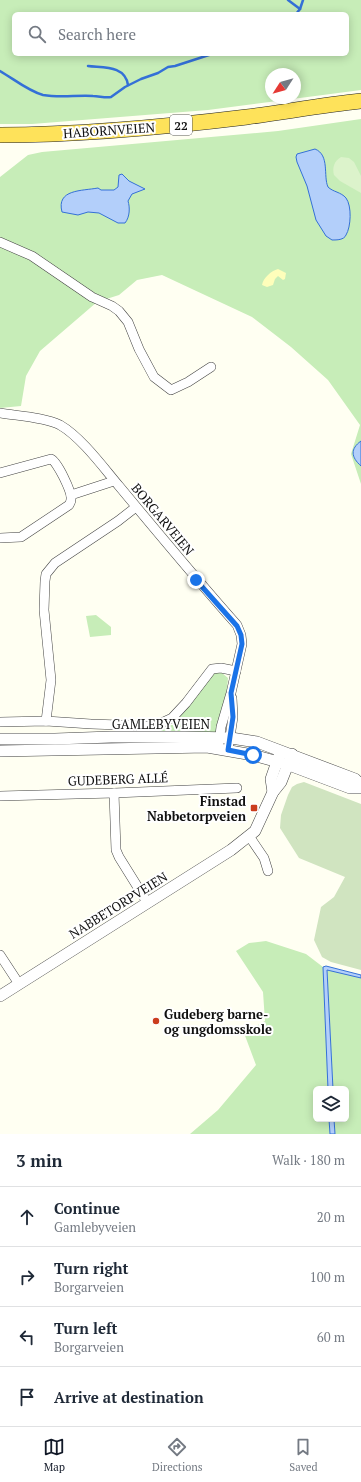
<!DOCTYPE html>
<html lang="en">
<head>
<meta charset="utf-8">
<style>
  :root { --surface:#fff; --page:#f6f6f7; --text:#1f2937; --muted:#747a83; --line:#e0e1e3; --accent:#111827 }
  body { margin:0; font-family:"PT Serif",serif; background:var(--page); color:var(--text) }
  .controls { position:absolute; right:12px; bottom:12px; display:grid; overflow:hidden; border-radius:6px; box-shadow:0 2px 10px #0003 }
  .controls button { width:36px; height:36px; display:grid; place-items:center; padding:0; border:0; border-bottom:1px solid var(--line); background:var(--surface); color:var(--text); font:20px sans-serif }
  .compass { position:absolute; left:265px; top:68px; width:36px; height:36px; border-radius:50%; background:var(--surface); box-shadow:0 2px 10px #0003; rotate:234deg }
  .stop { position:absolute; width:12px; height:12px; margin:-9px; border:3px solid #1a73e8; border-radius:50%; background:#fff }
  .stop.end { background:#1a73e8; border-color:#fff; box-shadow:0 1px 4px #0008 }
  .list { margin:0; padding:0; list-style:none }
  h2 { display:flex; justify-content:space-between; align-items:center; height:52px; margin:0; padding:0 16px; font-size:17px }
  h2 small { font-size:13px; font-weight:400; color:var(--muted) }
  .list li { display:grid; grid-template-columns:26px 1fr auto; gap:12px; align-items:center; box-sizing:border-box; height:60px; padding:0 16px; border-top:1px solid var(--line) }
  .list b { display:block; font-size:15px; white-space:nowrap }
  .list p { margin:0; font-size:13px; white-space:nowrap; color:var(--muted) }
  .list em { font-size:13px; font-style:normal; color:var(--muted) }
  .icon { flex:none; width:22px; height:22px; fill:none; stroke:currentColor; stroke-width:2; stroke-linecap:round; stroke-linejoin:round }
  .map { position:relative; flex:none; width:361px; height:1134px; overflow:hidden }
  .search { position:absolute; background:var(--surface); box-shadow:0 2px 10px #0003; left:12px; right:12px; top:12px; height:44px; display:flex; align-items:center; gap:10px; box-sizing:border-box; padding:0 14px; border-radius:6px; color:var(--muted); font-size:15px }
  .sheet { height:292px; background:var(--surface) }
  nav { display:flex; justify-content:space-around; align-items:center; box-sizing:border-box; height:56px; border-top:1px solid var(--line); background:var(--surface); font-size:11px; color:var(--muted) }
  nav a { display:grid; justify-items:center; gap:2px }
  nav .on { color:var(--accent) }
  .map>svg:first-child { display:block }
  .green { fill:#c7edb8; fill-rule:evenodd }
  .sand { fill:#fefebb }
  .cemetery { fill:#d0e4c0 }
  .pitch { fill:#dcf3cb }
  .water { fill:#b3cffa; stroke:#3470d7 }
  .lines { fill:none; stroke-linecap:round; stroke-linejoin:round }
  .stream { stroke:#3470d7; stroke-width:2.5 }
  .minor-casing { stroke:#434343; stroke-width:10 }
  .tertiary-casing { stroke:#434343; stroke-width:12 }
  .trunk-casing { stroke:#212121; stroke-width:16 }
  .minor { stroke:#fff; stroke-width:9 }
  .tertiary { stroke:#fff; stroke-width:11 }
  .trunk { stroke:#fee25a; stroke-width:15 }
  .route { stroke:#1a73e8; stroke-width:5 }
  .poi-dot { fill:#cb3d1d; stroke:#fff; stroke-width:1.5 }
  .labels { text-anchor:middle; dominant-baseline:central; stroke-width:4; stroke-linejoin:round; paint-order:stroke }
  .shield { fill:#fff; stroke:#585858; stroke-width:1 }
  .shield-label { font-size:12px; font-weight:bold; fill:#101010 }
  .street-label { font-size:13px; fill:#101010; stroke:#fff }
  .poi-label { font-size:13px; font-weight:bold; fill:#101010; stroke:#fff; text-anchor:end }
</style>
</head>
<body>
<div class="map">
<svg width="361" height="1134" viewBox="0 0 361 1134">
  <rect width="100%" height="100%" fill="#fffff2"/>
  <!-- green -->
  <g class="green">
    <path d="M0 0H361V90L208 110 32 124H0ZM14 14H347V54H14ZM271 74H295V98H271Z"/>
    <path d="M361 119V484L351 454 360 425 328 380 291 347 252 317 162 275 137 280 119 295 97 302 40 351 26 376 21 406 0 408V177L28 155 42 152 278 131Z"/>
    <path d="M96 615 111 627V635L90 637 86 616Z"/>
    <path d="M215 672 222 673 228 678 224 724 225 733H149V728L157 725H174L209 677Z"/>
    <path d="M266 941 306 954 323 967 328 1089H316V1119H329L330 1134H190L218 1110 256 1065 244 1033 265 1021 263 992 236 951 249 943Z"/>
    <path d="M327 969 361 978V1134H335L334 1119H346V1089H333Z"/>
  </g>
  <!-- sand -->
  <path class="sand" d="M278 269 286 273 285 279 283 280 278 276 275 279 273 285 267 287 262 285C263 278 271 271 278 269Z"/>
  <!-- cemetery -->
  <path class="cemetery" d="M304 782 361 804V970L331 962 322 957 314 940 321 907 334 897 345 877 299 858 280 828 281 815 288 795 292 787 297 784Z"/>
  <!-- pitch -->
  <path class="pitch" d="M341 157 349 158 354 162 361 176V193L340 181 334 175C332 168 334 161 341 157Z"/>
  <!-- water -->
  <g class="water">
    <path d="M315 149C330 155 323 176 328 187 333 192 341 192 346 198 352 206 351 227 346 235 344 240 337 240 332 240L326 236 316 220 307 186 297 162 296 157 297 154Z"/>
    <path d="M122 174 129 181 145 189 132 194 128 201C130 207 130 217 125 223H118L99 213 88 212 78 215 62 212C56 189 82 191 98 188L101 190H114L118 187 119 175Z"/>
    <path d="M361 441V466C351 457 350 449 361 441Z"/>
    <path d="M326 966 361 975V978L327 970 333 1089H328L323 967Z"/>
    <path d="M329 1119H334L335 1134H330Z"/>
  </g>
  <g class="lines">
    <!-- stream -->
    <g class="stream">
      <path d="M288 0 300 9"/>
      <path d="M296 14 300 9 303 0"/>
      <path d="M88 66C103 68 125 65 128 85"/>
      <path d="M0 71C14 79 28 91 43 95 60 98 76 95 93 96 99 96 105 98 111 97L125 87 141 79 158 73 168 67 175 66 212 54"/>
    </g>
    <defs>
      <g id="minor">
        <path d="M0 242 32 256 92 297 112 306 119 311 128 322 139 349 154 377 171 390 188 382 211 367"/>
        <path d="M0 413C18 416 44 417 60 425 81 437 103 467 119 486 158 533 197 580 237 625L241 635 242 644 231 693 221 727 219 743"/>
        <path d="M0 473 51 459C57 461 72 492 71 499 71 502 70 503 69 505L21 537 0 538"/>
        <path d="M71 495 114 481"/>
        <path d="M46 721 51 680 44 610 45 581 46 574 55 563 118 521 136 507"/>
        <path d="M0 722 46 721 91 724 148 726 159 724 172 718 186 703 212 669 221 668 236 671"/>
        <path d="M228 750 233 717 232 698"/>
        <path d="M114 793 116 850 119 857 147 902"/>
        <path d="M0 796 114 793 237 788"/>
        <path d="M249 836 264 858 268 871"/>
        <path d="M0 955 19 984"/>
      </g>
      <g id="tertiary">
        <path d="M0 739H55L111 737H185L231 738 257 742 355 779 361 785"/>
        <path d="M0 751 207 747 253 755 289 765 350 788H361"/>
        <path d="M273 792 271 779 279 756"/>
        <path d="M0 996 231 850 255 831 273 792 281 782 292 754"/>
      </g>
      <path id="trunk" d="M0 135C83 135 165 127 247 117 285 112 323 105 361 101"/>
    </defs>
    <!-- minor casing -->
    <use href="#minor" class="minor-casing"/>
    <!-- tertiary casing -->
    <use href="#tertiary" class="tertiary-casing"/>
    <!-- trunk casing -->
    <use href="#trunk" class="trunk-casing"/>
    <!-- minor -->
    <use href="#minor" class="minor"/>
    <!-- tertiary -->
    <use href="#tertiary" class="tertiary"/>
    <!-- trunk -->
    <use href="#trunk" class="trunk"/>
  </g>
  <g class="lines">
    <!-- route -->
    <path class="route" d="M196 580 237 626 241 635 242 644 231 693 233 717 228 750 253 755"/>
  </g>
  <!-- markers -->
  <g class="poi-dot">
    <rect x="250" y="804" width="8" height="8" rx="2"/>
    <circle cx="156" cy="1021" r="4"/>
  </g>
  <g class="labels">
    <!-- shield labels -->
    <rect class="shield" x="170" y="115" width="22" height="20" rx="3"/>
    <g class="shield-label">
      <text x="181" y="125">22</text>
    </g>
    <!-- street labels -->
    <g class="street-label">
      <text transform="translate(109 130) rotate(-4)">HABORNVEIEN</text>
      <text transform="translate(163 519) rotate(50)">BORGARVEIEN</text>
      <text x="161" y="724">GAMLEBYVEIEN</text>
      <text transform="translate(118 779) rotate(-2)">GUDEBERG ALLÉ</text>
      <text transform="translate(118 905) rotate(-32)">NABBETORPVEIEN</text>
    </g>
    <!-- poi labels -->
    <g class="poi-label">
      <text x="246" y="801">Finstad<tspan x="246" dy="15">Nabbetorpveien</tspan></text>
      <text x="164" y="1014" text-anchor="start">Gudeberg barne-<tspan x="164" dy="15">og ungdomsskole</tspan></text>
    </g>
  </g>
</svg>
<div class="controls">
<button><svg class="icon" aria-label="layers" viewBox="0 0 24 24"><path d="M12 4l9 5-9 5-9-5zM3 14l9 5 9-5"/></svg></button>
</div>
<svg class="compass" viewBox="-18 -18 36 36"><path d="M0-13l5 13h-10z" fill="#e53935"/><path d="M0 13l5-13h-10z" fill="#747a83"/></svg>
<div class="stop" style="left:253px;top:755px"></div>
<div class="stop end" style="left:196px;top:580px"></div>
<div class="search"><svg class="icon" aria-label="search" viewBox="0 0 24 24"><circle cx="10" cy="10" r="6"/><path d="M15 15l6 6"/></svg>Search here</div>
</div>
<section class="sheet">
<h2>3 min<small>Walk · 180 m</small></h2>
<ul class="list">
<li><svg class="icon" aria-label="ahead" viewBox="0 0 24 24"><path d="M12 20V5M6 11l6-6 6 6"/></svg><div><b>Continue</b><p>Gamlebyveien</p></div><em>20 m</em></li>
<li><svg class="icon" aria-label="right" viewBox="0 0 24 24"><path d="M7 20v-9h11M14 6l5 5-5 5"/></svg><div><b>Turn right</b><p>Borgarveien</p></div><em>100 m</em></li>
<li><svg class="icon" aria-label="left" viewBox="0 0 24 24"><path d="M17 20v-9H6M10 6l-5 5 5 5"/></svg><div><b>Turn left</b><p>Borgarveien</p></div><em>60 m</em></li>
<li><svg class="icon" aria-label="arrive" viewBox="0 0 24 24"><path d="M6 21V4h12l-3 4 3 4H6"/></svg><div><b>Arrive at destination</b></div></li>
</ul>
</section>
<nav>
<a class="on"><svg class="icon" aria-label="map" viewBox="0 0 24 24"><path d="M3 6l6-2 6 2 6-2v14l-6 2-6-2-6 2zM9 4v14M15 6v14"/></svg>Map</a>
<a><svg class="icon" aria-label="directions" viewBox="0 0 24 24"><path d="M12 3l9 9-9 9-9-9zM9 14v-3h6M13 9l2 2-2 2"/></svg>Directions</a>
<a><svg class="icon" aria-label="saved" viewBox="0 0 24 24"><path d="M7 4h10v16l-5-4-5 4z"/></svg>Saved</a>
</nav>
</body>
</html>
